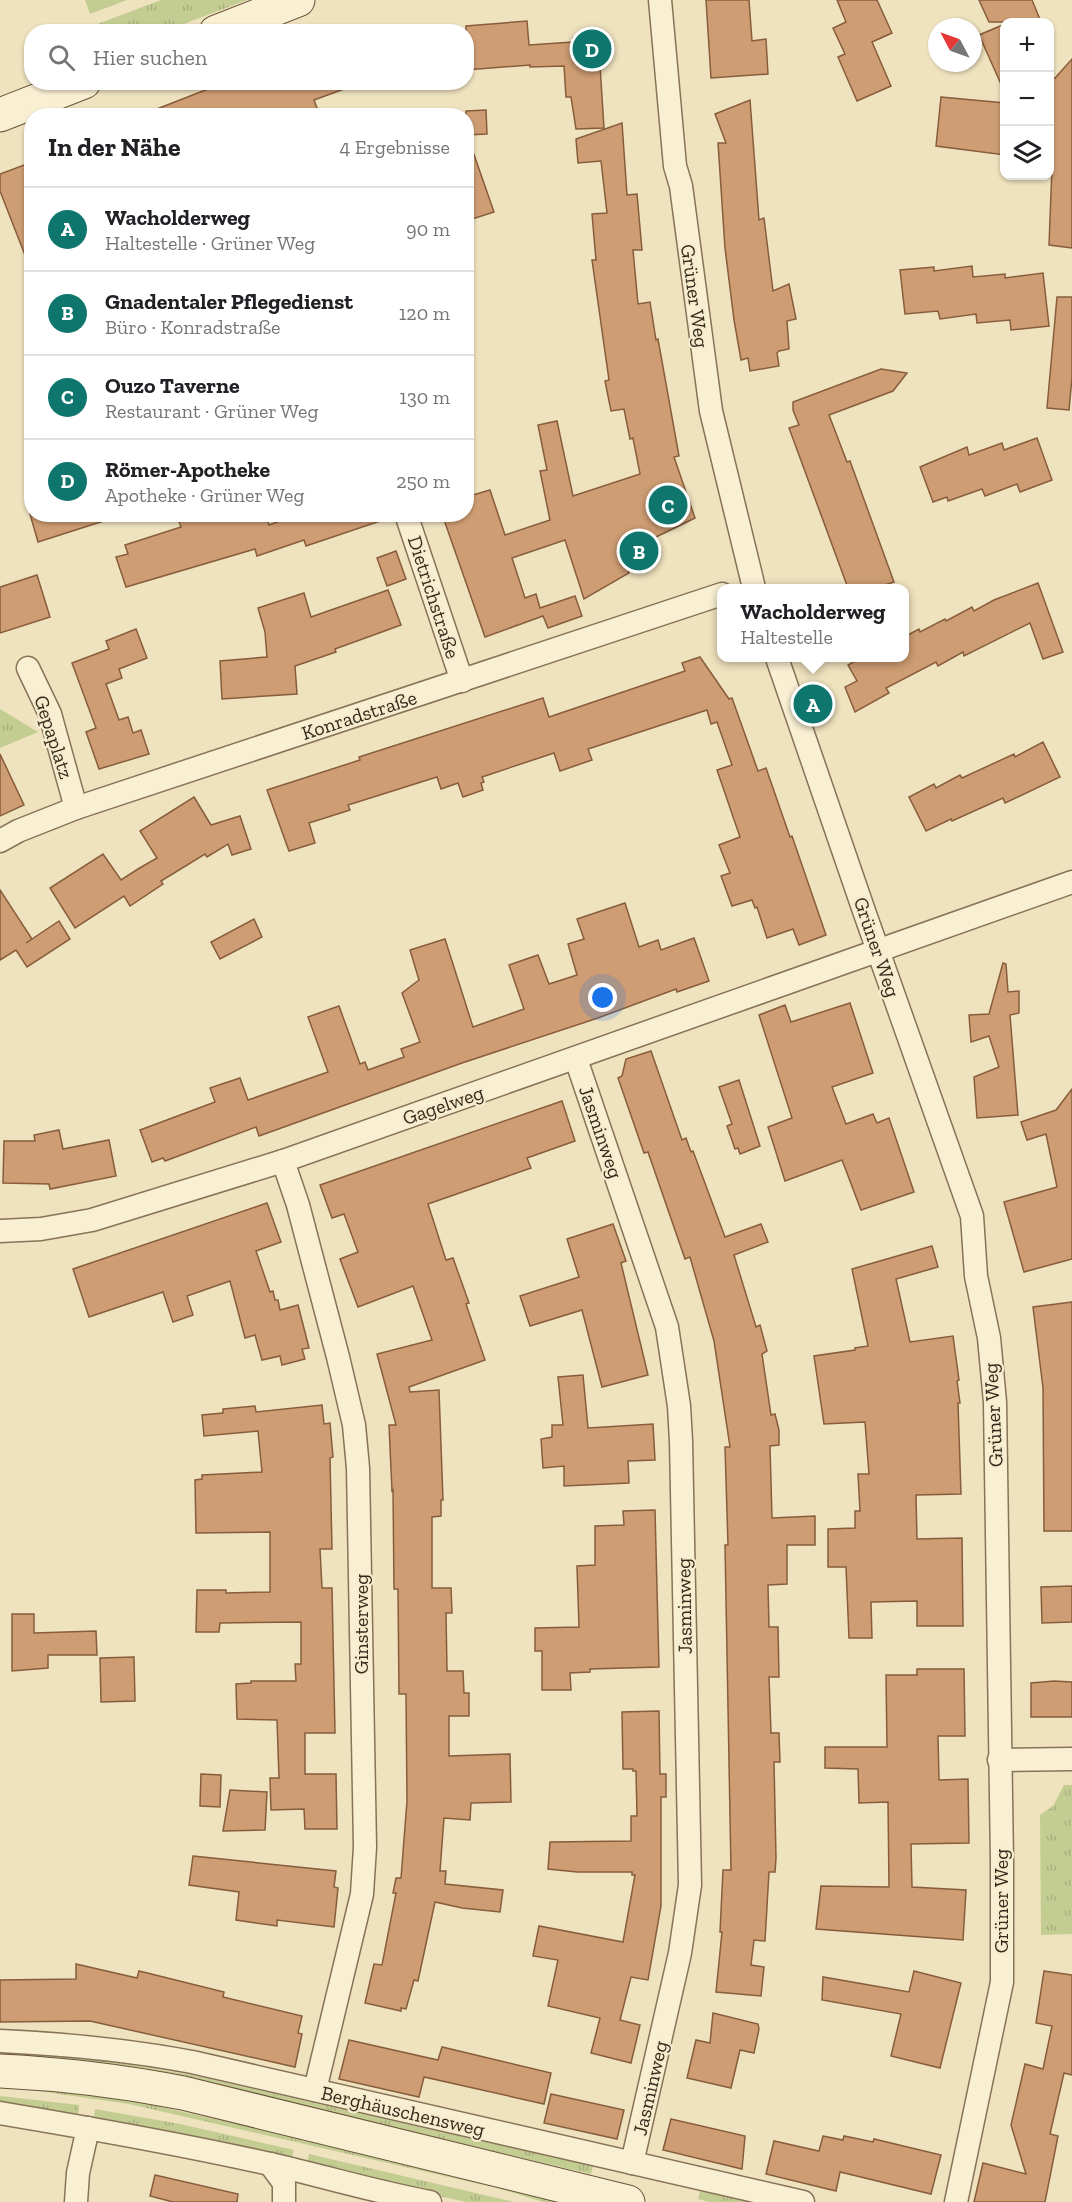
<!DOCTYPE html>
<html lang="de">
<head>
<meta charset="utf-8">
<style>
  :root { --surface:#fff; --page:#f2f2f2; --text:#202124; --muted:#757577; --line:#e0e0e0; --accent:#0f766e }
  body { margin:0; font-family:"Zilla Slab",serif; background:var(--page); color:var(--text) }
  .controls { position:absolute; right:18px; top:18px; display:grid; overflow:hidden; border-radius:12px; box-shadow:0 2px 4px #0004 }
  .controls button { width:54px; height:54px; display:grid; place-items:center; padding:0; border:0; border-bottom:2px solid var(--line); background:var(--surface); color:var(--text); font:30px sans-serif }
  .compass { position:absolute; left:928px; top:18px; width:54px; height:54px; border-radius:50%; background:var(--surface); box-shadow:0 2px 4px #0004; rotate:311deg }
  .you { position:absolute; left:603px; top:998px; width:21px; height:21px; margin:-15px; border:4px solid #fff; border-radius:50%; background:#1a73e8; box-shadow:0 0 0 9px #1a73e833 }
  .badge { display:grid; place-items:center; width:39px; height:39px; border-radius:50%; background:var(--accent); color:#fff; font-size:20px; font-weight:700 }
  .pin { position:absolute; translate:-50% -50%; border:3px solid #fff; box-shadow:0 2px 6px #0006 }
  .popup { position:absolute; left:717px; top:584px; width:192px; height:78px; box-sizing:border-box; display:grid; place-content:center; border-radius:12px; background:var(--surface); filter:drop-shadow(0 2px 4px #0005); font-size:20px; white-space:nowrap; color:var(--muted) }
  .popup b { font-size:22px; color:var(--text) }
  .popup::after { content:''; position:absolute; left:50%; top:100%; margin-left:-12px; border:12px solid transparent; border-top-color:var(--surface) }
  .list { margin:0; padding:0; list-style:none }
  h2 { display:flex; justify-content:space-between; align-items:center; height:78px; margin:0; padding:0 24px; font-size:26px }
  h2 small { font-size:20px; font-weight:400; color:var(--muted) }
  .list li { display:grid; grid-template-columns:39px 1fr auto; gap:18px; align-items:center; box-sizing:border-box; height:84px; padding:0 24px; border-top:2px solid var(--line) }
  .list b { display:block; font-size:22px; white-space:nowrap }
  .list p { margin:0; font-size:20px; white-space:nowrap; color:var(--muted) }
  .list em { font-size:20px; font-style:normal; color:var(--muted) }
  .icon { flex:none; width:33px; height:33px; fill:none; stroke:currentColor; stroke-width:2; stroke-linecap:round; stroke-linejoin:round }
  .map { position:relative; flex:none; width:1072px; height:2202px; overflow:hidden }
  .search { position:absolute; background:var(--surface); box-shadow:0 2px 4px #0004; left:24px; top:24px; width:450px; height:66px; display:flex; align-items:center; gap:15px; box-sizing:border-box; padding:0 21px; border-radius:24px; color:var(--muted); font-size:22px }
  .panel { position:absolute; background:var(--surface); box-shadow:0 2px 4px #0004; left:24px; top:108px; width:450px; height:414px; border-radius:24px }
  .map>svg:first-child { display:block }
  .grass { fill:url(#grass-tufts) }
  .building { fill:#ce9d73; stroke:#875d3c; stroke-width:1.5 }
  .lines { fill:none; stroke-linecap:round; stroke-linejoin:round }
  .minor-casing { stroke:#877357; stroke-width:25 }
  .secondary-casing { stroke:#69543a; stroke-width:35 }
  .minor { stroke:#f9efd2; stroke-width:22 }
  .secondary { stroke:#f9efd2; stroke-width:33 }
  .labels { text-anchor:middle; dominant-baseline:central; stroke-width:4.5; stroke-linejoin:round; paint-order:stroke }
  .street-label { font-size:20px; fill:#362a1c; stroke:#f6ecce }
</style>
</head>
<body>
<div class="map">
<svg width="1072" height="2202" viewBox="0 0 1072 2202">
  <defs>
    <pattern id="grass-tufts" width="24" height="20" patternUnits="userSpaceOnUse" patternTransform="scale(1.5)"><rect width="24" height="20" fill="#c3cd92"/><path d="M3 7l-1-3M5 7V3M7 7l1-3M15 17l-1-3M17 17v-4M19 17l1-3" fill="none" stroke="#a8b07d"/></pattern>
  </defs>
  <rect width="100%" height="100%" fill="#efe2be"/>
  <!-- grass -->
  <g class="grass">
    <path d="M85 0H127L90 14Z"/>
    <path d="M161 0H247L165 31H79Z"/>
    <path d="M0 709 38 732 0 748Z"/>
    <path d="M1064 1785H1072V1934L1041 1935 1040 1815 1053 1806Z"/>
    <path d="M0 2052 94 2059 191 2075 593 2166 591 2174 191 2083 0 2057Z"/>
    <path d="M0 2085 118 2097 499 2184 556 2202H543L497 2188 129 2104 24 2089 0 2088Z"/>
    <path d="M0 2096 79 2105 78 2117 0 2108Z"/>
    <path d="M95 2109 180 2124 294 2150 291 2161 94 2119Z"/>
    <path d="M309 2154 514 2202H466L306 2166Z"/>
    <path d="M700 2191 748 2202H709L698 2199Z"/>
  </g>
  <!-- building -->
  <g class="building">
    <path d="M706 0H749L752 41 766 39 768 74 711 78Z"/>
    <path d="M837 0H877L892 33 872 42 891 86 857 101 838 57 845 54 833 28 846 22Z"/>
    <path d="M979 0H1032L1041 22H989Z"/>
    <path d="M527 21 529 45 573 42V38L598 34 604 128 576 129 571 97H566L564 66 530 67V65L466 70V26Z"/>
    <path d="M1005 24V93L979 35Z"/>
    <path d="M1072 59V248L1049 245 1052 167H1050V80L1055 78Z"/>
    <path d="M226 82H354L355 85 314 100 320 116H145L144 114Z"/>
    <path d="M941 97 1005 103V155L936 146Z"/>
    <path d="M750 100 759 220 764 218 773 291 789 284 796 319 787 321 789 349 779 351 777 353 779 366 750 371 748 358 741 360 734 320 725 248 718 143H726L715 114Z"/>
    <path d="M486 110 487 134 466 135V111Z"/>
    <path d="M622 123 627 195 637 194 641 239 642 250H633L638 304 650 302 656 340 658 339 679 456 674 457 695 518 656 537 661 552 627 567 629 573 584 599 565 540 512 558 525 598 536 594 540 608 575 596 582 616 548 628 543 616 485 637 442 514H466V497L490 490 505 535 550 520 540 471 547 470 538 425 557 421 573 496 640 474 633 438 630 439 624 409 611 411 605 381 609 380 592 260H596L592 214 607 213 601 161 578 163 576 139Z"/>
    <path d="M470 143 494 212 466 221V144Z"/>
    <path d="M32 162V267L30 268 0 191V174Z"/>
    <path d="M972 266 973 277 1005 274V278L1043 273 1049 326 1011 330 1010 320 977 323 976 314 940 319 938 311 905 314 900 270 934 267V271Z"/>
    <path d="M1057 297H1072V378L1069 410 1047 408Z"/>
    <path d="M881 369 907 373 893 391 829 415 847 462 850 461 894 582 876 588H848L789 428 799 425 793 410V402Z"/>
    <path d="M1037 438 1052 480 1020 492 1017 484 985 496 982 489 948 501 947 497 933 502 920 467 967 447 969 455 1002 443 1004 450Z"/>
    <path d="M30 514H109L110 519 38 542Z"/>
    <path d="M189 514H202L204 520 220 514H265L269 525 299 514H388L389 518 306 546 304 540 257 556 255 549 126 587 116 557 128 554 125 545 181 527 178 519Z"/>
    <path d="M396 551 406 579 387 586 377 558Z"/>
    <path d="M37 575 50 617 0 633V587Z"/>
    <path d="M1038 583 1063 652 1043 659 1030 623 964 656 963 652 938 666 936 662 886 688 889 693 855 712 845 687 857 681 848 665 862 657H904V637L919 629 920 632 945 619 946 621 972 607 974 611 994 600Z"/>
    <path d="M388 590 401 625 335 649 336 652 295 666 297 694 222 699 220 661 267 657 265 632 258 608 304 593 311 617Z"/>
    <path d="M136 629 147 658 119 669 122 678 106 684 119 720 128 717 133 733 141 730 149 754 99 769 86 732 96 728 72 663 109 649 106 641Z"/>
    <path d="M700 657 729 699 732 698 758 771 766 768 790 837 792 836 826 935 799 945 793 929 767 938 757 907 755 908 752 900 732 906 721 876 730 873 719 845 740 837 717 770 732 765 717 722 711 724 707 710 588 749 592 760 560 771 554 753 482 777 484 782 481 783 483 790 463 797 458 783 441 789 437 777 348 805 350 810 309 823 315 843 289 851 267 790 360 760 359 757 543 698 549 717 685 671 682 663Z"/>
    <path d="M1043 742 1060 777 1005 803 1003 798 952 821 951 819 926 831 909 797 934 784 936 788 960 775 962 778 1014 754 1015 757Z"/>
    <path d="M0 754 24 805 0 816Z"/>
    <path d="M194 797 211 825 240 816 251 849 232 855 228 844 207 857 205 854 161 881 163 884 130 906 124 896 75 928 50 888 103 854 121 880 138 869 157 858 140 831Z"/>
    <path d="M0 890 32 939 26 943 59 921 70 939 27 967 16 950 0 960Z"/>
    <path d="M625 903 639 947 658 940 661 950 694 938 709 981 677 992 676 989 598 1018 462 1063 259 1136 256 1127 165 1161 163 1158 152 1162 140 1130 215 1102 210 1088 240 1078 248 1100 328 1072 308 1017 339 1006 360 1064 365 1062 368 1070 404 1057 401 1049 420 1042 402 993 419 980 410 950 445 939 473 1027 524 1009 509 965 538 955 549 984 577 975 568 944 584 939 577 919Z"/>
    <path d="M254 919 262 937 220 959 211 942Z"/>
    <path d="M1003 963 1006 964 1008 992 1019 991V1013L1010 1015 1018 1115 977 1118 974 1077 999 1067 989 1036 971 1042 969 1015 989 1014Z"/>
    <path d="M850 1003 873 1073 832 1087 846 1124 873 1114 877 1123 889 1118 914 1192 861 1210 842 1160 785 1181 768 1127 792 1118 759 1015 785 1005 791 1022Z"/>
    <path d="M651 1051 682 1140 686 1138 691 1152 693 1151 725 1237 761 1224 768 1242 734 1255 756 1327 760 1325 767 1351 762 1354 771 1415 775 1414 779 1430V1445L770 1446 772 1518 815 1516V1545H787V1584L768 1585 769 1627H778L779 1677H769L771 1733H779L780 1762H774L776 1858 775 1872H769L765 1941 754 1940 751 1965 764 1967 761 1996 716 1992 722 1932H720L723 1870H731L725 1545H728L725 1447H730L714 1341 690 1257 685 1259 648 1152 644 1153 618 1078 622 1076 626 1059Z"/>
    <path d="M739 1080 760 1146 740 1154 738 1148 735 1149 727 1126 732 1124 719 1087Z"/>
    <path d="M1072 1089V1259L1024 1272 1004 1202 1057 1187 1046 1134 1027 1140 1021 1122 1056 1110Z"/>
    <path d="M562 1101 575 1141 527 1158 531 1168 428 1204 446 1260 453 1258 469 1303 466 1304 485 1360 409 1387 410 1392 439 1390 443 1500H441V1516L432 1517V1588H451L452 1613H446L447 1671H463L464 1693H469V1716H449V1756L510 1754 511 1802 471 1803 470 1820 444 1818 440 1871H446L445 1884 503 1890 500 1912 462 1908 435 1902 418 1981 414 1980 406 2009 401 2008V2011L365 2003 374 1964 382 1965 396 1893H393L396 1878H401L407 1801 406 1694H399L398 1589H394L393 1490 392 1491 389 1425H396L377 1354 432 1340 413 1286 358 1307 340 1259 358 1252 344 1214 332 1218 320 1185Z"/>
    <path d="M59 1130 63 1149 109 1140 116 1176 50 1189 49 1184 3 1183 4 1141H35L34 1135Z"/>
    <path d="M267 1203 281 1242 256 1251 270 1292 273 1291 275 1300H278L280 1310 298 1305 309 1348 302 1349 305 1359 282 1365 280 1356 262 1360 255 1335 245 1338 230 1281 187 1296 193 1315 173 1322 163 1292 89 1317 73 1269Z"/>
    <path d="M613 1224 626 1261 621 1263 648 1375 602 1387 582 1310 530 1326 520 1296 579 1277 567 1239Z"/>
    <path d="M932 1246 938 1267 896 1279 910 1342 953 1336 959 1380 957 1381 960 1403H958L961 1494 916 1495 917 1539 962 1538 963 1626H917V1601L871 1602 872 1638H849L846 1567H828V1529L855 1528V1511H860L858 1474H869L865 1422 824 1424 814 1356 855 1350V1348L868 1346 852 1269Z"/>
    <path d="M1072 1302V1531H1044L1043 1388 1033 1307Z"/>
    <path d="M583 1375 588 1428 653 1424 655 1460 628 1461 629 1483 564 1486V1466L543 1468 541 1439 552 1437V1425H563L558 1377Z"/>
    <path d="M322 1405 324 1424 330 1423 333 1457 330 1458 332 1549H320L322 1588H332L335 1733H305V1774H336L337 1829H305L304 1809 271 1810 270 1778H279L277 1720 237 1719 236 1684 251 1683V1681H296L295 1664H301V1622L220 1623 219 1632H196L197 1590H226V1593L270 1592V1532L196 1533 195 1480 202 1479V1475L262 1472 258 1431 204 1436 202 1415 223 1413V1409L255 1406 256 1412Z"/>
    <path d="M655 1510 659 1667 590 1669V1672L570 1673 571 1690H542V1651H535V1628L579 1627 577 1566 595 1565V1526L624 1525 623 1511Z"/>
    <path d="M1072 1586V1622L1042 1623 1041 1587Z"/>
    <path d="M12 1614H34V1633L96 1631 97 1655H48V1668L12 1671Z"/>
    <path d="M134 1657 135 1701 101 1702 100 1658Z"/>
    <path d="M917 1669H964L965 1736H938L939 1780 968 1779 969 1843 911 1844 912 1887 966 1890 963 1940 816 1929 821 1886 889 1887 888 1802 859 1803 858 1769 825 1768V1747H887L886 1675H917Z"/>
    <path d="M1054 1681 1072 1682V1717H1031V1683Z"/>
    <path d="M659 1711 660 1774H666V1797H661V1906L648 1980 631 1977 620 2020 640 2025 631 2063 591 2053 600 2018 548 2006 558 1960 533 1956 539 1926 623 1942 635 1875H632V1872H577L548 1869 550 1842 631 1841V1816H637L636 1771H633V1769H623L622 1712Z"/>
    <path d="M201 1774 221 1775 220 1807 200 1806Z"/>
    <path d="M230 1790 267 1792 265 1830 223 1831Z"/>
    <path d="M193 1856 336 1871 334 1887 338 1888 334 1927 277 1920V1926L236 1920 239 1892 189 1885Z"/>
    <path d="M76 1964 137 1978 139 1971 224 1992 223 1997 302 2016 298 2033 302 2034 295 2067 90 2021 0 2022V1980L76 1979Z"/>
    <path d="M914 1971 961 1983 940 2068 891 2056 901 2014 822 2000 823 1977 909 1992Z"/>
    <path d="M1044 1971 1072 1975V2075L1064 2073 1050 2134 1058 2136 1045 2202H974L983 2163 1026 2174 1011 2125 1025 2064 1043 2069 1052 2026 1036 2023Z"/>
    <path d="M713 2013 758 2024 759 2029 754 2053 740 2050 731 2088 687 2078 696 2040 710 2043Z"/>
    <path d="M349 2040 438 2060 442 2047 551 2073 544 2104 424 2077 419 2097 339 2079Z"/>
    <path d="M551 2094 624 2110 617 2139 544 2123Z"/>
    <path d="M671 2119 745 2136 742 2169 663 2150Z"/>
    <path d="M823 2136 843 2140 844 2136 873 2142 874 2139 941 2155 931 2194 840 2172 836 2191 766 2174 774 2141 819 2151Z"/>
    <path d="M155 2175 238 2194 237 2202H173L150 2196Z"/>
  </g>
  <g class="lines">
    <defs>
      <g id="minor">
        <path d="M660 0 675 166 681 186 711 411 754 588"/>
        <path d="M406 514 462 681"/>
        <path d="M777 658 864 911 972 1216 976 1276 989 1338 995 1402 1002 1862V1982L956 2202"/>
        <path d="M28 668 50 714 76 808"/>
        <path d="M0 841 18 831 76 808 722 594"/>
        <path d="M576 1059 667 1327 679 1406 681 1441 690 1885 680 1953 632 2163"/>
        <path d="M283 1161 298 1205 338 1357 354 1425 358 1468 365 1847 362 1894 315 2090"/>
        <path d="M0 1231 41 1229 92 1220 283 1161 1072 882"/>
        <path d="M999 1760 1072 1759"/>
        <path d="M0 2041C65 2044 128 2050 192 2062L803 2202"/>
        <path d="M0 2113C90 2128 181 2144 270 2164 323 2176 376 2192 430 2202"/>
        <path d="M270 2164 284 2183V2202"/>
        <path d="M76 2202 78 2173 88 2128"/>
      </g>
      <g id="secondary">
        <path d="M216 32 298 0"/>
        <path d="M0 115 84 82"/>
        <path d="M0 2071C62 2074 122 2081 183 2093L628 2202"/>
      </g>
    </defs>
    <!-- minor casing -->
    <use href="#minor" class="minor-casing"/>
    <!-- secondary casing -->
    <use href="#secondary" class="secondary-casing"/>
    <!-- minor -->
    <use href="#minor" class="minor"/>
    <!-- secondary -->
    <use href="#secondary" class="secondary"/>
  </g>
  <g class="labels">
    <!-- street labels -->
    <g class="street-label">
      <text transform="translate(695 296) rotate(82)">Grüner Weg</text>
      <text transform="translate(434 597) rotate(72)">Dietrichstraße</text>
      <text transform="translate(359 715) rotate(-18)">Konradstraße</text>
      <text transform="translate(54 737) rotate(72)">Gepaplatz</text>
      <text transform="translate(877 947) rotate(71)">Grüner Weg</text>
      <text transform="translate(443 1105) rotate(-19)">Gagelweg</text>
      <text transform="translate(601 1132) rotate(71)">Jasminweg</text>
      <text transform="translate(993 1415) rotate(-93)">Grüner Weg</text>
      <text transform="translate(684 1606) rotate(-91)">Jasminweg</text>
      <text transform="translate(361 1624) rotate(-90)">Ginsterweg</text>
      <text transform="translate(1001 1901) rotate(-90)">Grüner Weg</text>
      <text transform="translate(650 2088) rotate(-77)">Jasminweg</text>
      <text transform="translate(403 2111) rotate(13)">Berghäuschensweg</text>
    </g>
  </g>
</svg>
<div class="controls">
<button>+</button>
<button>−</button>
<button><svg class="icon" aria-label="layers" viewBox="0 0 24 24"><path d="M12 4l9 5-9 5-9-5zM3 14l9 5 9-5"/></svg></button>
</div>
<svg class="compass" viewBox="-18 -18 36 36"><path d="M0-13l5 13h-10z" fill="#e53935"/><path d="M0 13l5-13h-10z" fill="#757577"/></svg>
<div class="you"></div>
<div class="pin badge" style="left:813px;top:704px">A</div>
<div class="popup"><b>Wacholderweg</b>Haltestelle</div>
<div class="pin badge" style="left:639px;top:551px">B</div>
<div class="pin badge" style="left:668px;top:505px">C</div>
<div class="pin badge" style="left:592px;top:49px">D</div>
<div class="search"><svg class="icon" aria-label="search" viewBox="0 0 24 24"><circle cx="10" cy="10" r="6"/><path d="M15 15l6 6"/></svg>Hier suchen</div>
<section class="panel">
<h2>In der Nähe<small>4 Ergebnisse</small></h2>
<ul class="list">
<li><span class="badge">A</span><div><b>Wacholderweg</b><p>Haltestelle · Grüner Weg</p></div><em>90 m</em></li>
<li><span class="badge">B</span><div><b>Gnadentaler Pflegedienst</b><p>Büro · Konradstraße</p></div><em>120 m</em></li>
<li><span class="badge">C</span><div><b>Ouzo Taverne</b><p>Restaurant · Grüner Weg</p></div><em>130 m</em></li>
<li><span class="badge">D</span><div><b>Römer-Apotheke</b><p>Apotheke · Grüner Weg</p></div><em>250 m</em></li>
</ul>
</section>
</div>
</body>
</html>
